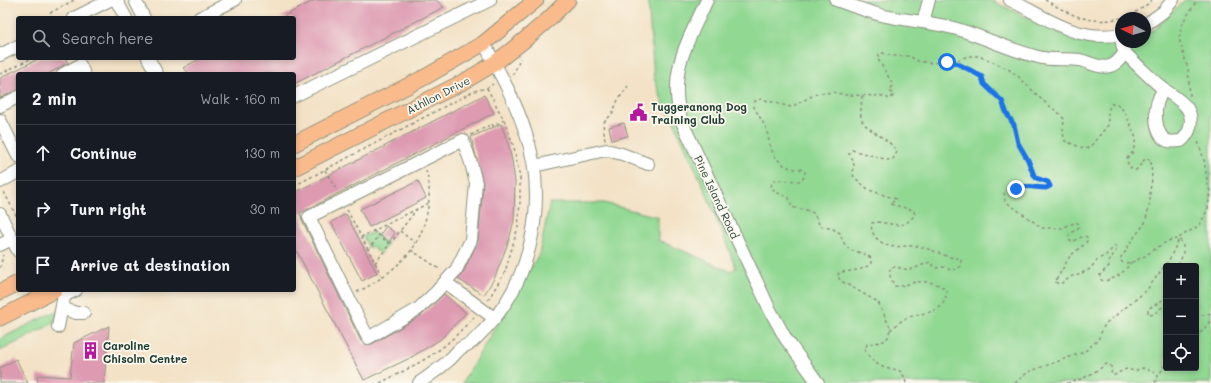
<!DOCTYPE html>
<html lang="en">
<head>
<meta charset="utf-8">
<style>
  :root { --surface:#171b24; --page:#242831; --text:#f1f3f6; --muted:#9ea1a6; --line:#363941 }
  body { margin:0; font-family:Mali,sans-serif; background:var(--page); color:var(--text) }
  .controls { position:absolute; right:12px; bottom:12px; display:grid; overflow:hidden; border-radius:4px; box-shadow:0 2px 6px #0003 }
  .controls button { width:36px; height:36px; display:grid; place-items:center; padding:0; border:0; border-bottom:1px solid var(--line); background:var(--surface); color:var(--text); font:20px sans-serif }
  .compass { position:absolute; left:1115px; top:12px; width:36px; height:36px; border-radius:50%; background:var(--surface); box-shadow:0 2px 6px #0003; rotate:275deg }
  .stop { position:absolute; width:12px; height:12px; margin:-9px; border:3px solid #1a73e8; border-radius:50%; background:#fff }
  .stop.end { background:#1a73e8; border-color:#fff; box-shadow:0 1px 4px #0008 }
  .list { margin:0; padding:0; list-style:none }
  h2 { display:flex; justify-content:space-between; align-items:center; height:52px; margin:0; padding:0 16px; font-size:17px }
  h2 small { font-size:13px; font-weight:400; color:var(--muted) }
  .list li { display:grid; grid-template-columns:26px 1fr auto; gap:12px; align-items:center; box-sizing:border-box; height:56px; padding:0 16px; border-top:1px solid var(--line) }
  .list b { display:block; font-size:15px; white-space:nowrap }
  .list em { font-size:13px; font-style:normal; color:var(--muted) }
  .icon { flex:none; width:22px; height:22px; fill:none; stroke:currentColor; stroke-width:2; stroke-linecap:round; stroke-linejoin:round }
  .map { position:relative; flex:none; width:1211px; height:383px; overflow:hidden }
  .search { position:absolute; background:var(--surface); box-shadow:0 2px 6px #0003; left:16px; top:16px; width:280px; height:44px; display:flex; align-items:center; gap:10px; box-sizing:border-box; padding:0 14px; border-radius:4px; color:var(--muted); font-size:15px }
  .panel { position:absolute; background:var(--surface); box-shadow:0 2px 6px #0003; left:16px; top:72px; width:280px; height:220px; border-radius:4px }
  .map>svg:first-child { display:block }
  .green { fill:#91d893; stroke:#588a64; fill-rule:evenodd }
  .building { fill:#dd9ab1 }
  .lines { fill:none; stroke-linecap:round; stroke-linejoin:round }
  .minor-casing { stroke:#89907d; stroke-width:14 }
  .major-casing { stroke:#89907d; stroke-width:17 }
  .path { stroke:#89907d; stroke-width:1.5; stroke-dasharray:3 3; stroke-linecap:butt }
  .minor { stroke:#fff; stroke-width:12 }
  .major { stroke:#fabb8c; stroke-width:15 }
  .route { stroke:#1a73e8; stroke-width:5 }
  .labels { text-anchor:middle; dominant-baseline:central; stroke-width:3.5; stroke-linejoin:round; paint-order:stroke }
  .street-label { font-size:11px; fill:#1f3d34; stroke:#fbf7ec }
  .poi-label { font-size:11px; font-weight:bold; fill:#1f3d34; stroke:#fbf7ec; text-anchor:start }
</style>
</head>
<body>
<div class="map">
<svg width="1211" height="383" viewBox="0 0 1211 383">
  <rect width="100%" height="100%" fill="#fbf7ec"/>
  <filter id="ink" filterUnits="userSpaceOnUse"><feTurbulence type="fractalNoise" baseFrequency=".025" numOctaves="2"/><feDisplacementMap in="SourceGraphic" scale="8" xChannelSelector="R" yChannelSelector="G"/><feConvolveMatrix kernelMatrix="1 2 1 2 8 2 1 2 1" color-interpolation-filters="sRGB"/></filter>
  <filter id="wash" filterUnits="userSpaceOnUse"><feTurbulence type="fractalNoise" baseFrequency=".012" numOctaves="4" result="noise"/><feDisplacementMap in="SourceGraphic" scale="16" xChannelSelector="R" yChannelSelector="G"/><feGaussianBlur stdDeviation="0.9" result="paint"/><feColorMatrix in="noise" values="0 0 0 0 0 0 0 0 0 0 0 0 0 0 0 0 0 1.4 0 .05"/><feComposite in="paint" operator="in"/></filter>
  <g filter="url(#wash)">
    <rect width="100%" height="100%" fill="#f3e2c6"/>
    <!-- green -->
    <g class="green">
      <path d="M648 0H990L1079 42 1099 44 1122 42H1145V33L1154 30 1184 0H1211V383H462L539 254 550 203H604L658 217V240L730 271 736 268 704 188 673 120 663 103 654 78ZM1166 266H1196V368H1166Z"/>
      <path d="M373 232 388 244 380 254 371 246 369 248 363 237Z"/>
      <path d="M58 310 54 323 0 351V339Z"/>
    </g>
    <g id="blocks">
      <!-- building -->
      <g class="building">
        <path d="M315 0H436L444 7 294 84V74H190L183 68 201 58H294V18H280Z"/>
        <path d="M40 58H65L68 63 48 74H18V90L0 98V78Z"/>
        <path d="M484 95 494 113 300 213 302 220 361 341 364 344H372L422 315 444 294 466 313 441 339 410 358 364 380 294 246V193Z"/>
        <path d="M624 123 628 136 612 140 609 127Z"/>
        <path d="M501 124 508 143 512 161 515 182 514 220 509 240 495 277 484 295 458 279 463 273 478 241 483 183 471 137Z"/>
        <path d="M418 181 426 198 369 227 360 209Z"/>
        <path d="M346 214 377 273 362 281 331 222Z"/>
        <path d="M386 226 395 233 389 242 380 235Z"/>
        <path d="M109 326 104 383H38L37 375 70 377 74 343Z"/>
        <path d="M16 359 28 383H0V368Z"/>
      </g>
    </g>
  </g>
  <g filter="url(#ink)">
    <use href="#blocks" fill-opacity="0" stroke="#89907d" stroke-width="1"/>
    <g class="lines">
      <defs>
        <g id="minor">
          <path d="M116 0 126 18"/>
          <path d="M135 0 144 18"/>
          <path d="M707 0C687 43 667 73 682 122L770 310 786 339 818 383"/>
          <path d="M836 0C852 6 868 12 885 16 909 21 933 22 957 29 984 37 1010 50 1038 57 1051 61 1066 58 1080 60 1089 62 1100 69 1110 66 1117 64 1121 58 1125 52"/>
          <path d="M1010 0C1048 18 1077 43 1121 34"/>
          <path d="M74 18 110 0"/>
          <path d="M199 18 235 0"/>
          <path d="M923 22 929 0"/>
          <path d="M1145 25 1163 12 1173 0"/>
          <path d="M1122 42C1122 45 1123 48 1124 51 1128 57 1158 85 1165 90 1172 95 1181 100 1187 108 1194 119 1191 133 1181 141 1177 141 1172 142 1168 141 1154 136 1154 109 1159 98 1160 95 1162 92 1164 89"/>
          <path d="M0 55 18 46"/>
          <path d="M148 58 157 74"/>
          <path d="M63 74 80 65 84 74"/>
          <path d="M294 96 490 0"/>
          <path d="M0 106 18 97"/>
          <path d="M0 120 18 156"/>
          <path d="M463 140 471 163 476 183 471 240 456 270 436 292 418 309 368 338 309 217Z"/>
          <path d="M534 166 606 150 622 154 648 164"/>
          <path d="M0 182 18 172"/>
          <path d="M0 214 18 251"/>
          <path d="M0 245 12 239"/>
          <path d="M445 282 494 318"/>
          <path d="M76 290 66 295 63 300 64 309 76 313H84"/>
          <path d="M58 327 63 300"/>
          <path d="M419 383C429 376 439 369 448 361 453 357 456 352 461 348 464 346 468 345 472 342 477 338 482 332 487 327 534 276 548 196 525 131 515 100 499 72 484 43"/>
        </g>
        <g id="major">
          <path d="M294 144 427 76 484 43 536 0"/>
          <path d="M294 168 465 81 495 63 522 42 549 19 568 0"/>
          <path d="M0 292 18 283"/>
          <path d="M0 318 55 290"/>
        </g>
      </defs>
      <!-- minor casing -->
      <use href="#minor" class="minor-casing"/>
      <!-- major casing -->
      <use href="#major" class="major-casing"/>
      <!-- path -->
      <g class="path">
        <path d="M1045 0C1056 6 1067 13 1079 17 1104 25 1133 19 1152 0"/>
        <path d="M53 18 50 13 74 0"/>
        <path d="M953 61 970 69 982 77 984 84 1002 101 1007 114 1015 125 1018 143 1028 160 1033 173 1036 178 1048 182 1050 186 1046 188C1041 188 1036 186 1030 185 1022 185 1016 189 1008 189L1004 193 1005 201 1042 228H1062L1076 222 1079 224V227L1069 235V240L1072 242 1079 238 1085 236 1088 238 1086 243 1070 256 1055 282 1059 284 1062 283 1072 276 1078 275 1090 269 1098 259 1105 256 1115 246 1117 247C1116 255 1109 256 1109 266L1100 275V279L1103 281C1116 279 1124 273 1131 262"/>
        <path d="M0 74 32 58"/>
        <path d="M512 74 514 73 520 58"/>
        <path d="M487 88 505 122 514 147 520 178V202L518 227 505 272 488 300"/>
        <path d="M862 96C862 103 860 111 861 118 863 129 890 138 897 152L893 159 888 160 852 150 849 154 853 160 854 166 852 172 854 177 869 190 896 199 890 204 913 210 915 214C902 234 888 219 872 223 869 233 879 243 889 246 898 248 908 245 917 246 928 248 938 253 949 257 954 258 957 257 961 260V266C955 271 951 271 944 267L935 268 930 262C924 264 917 268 911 269 904 271 899 266 891 267 888 274 891 280 895 286 902 287 905 285 911 283 923 280 939 282 947 291 944 314 929 311 912 316 903 318 897 325 890 330"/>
        <path d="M1190 96 1188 69 1179 39 1181 28 1183 22 1197 0"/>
        <path d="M471 135 492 124 493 126 504 120"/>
        <path d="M605 140 603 123 612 114 618 100 628 86"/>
        <path d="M325 170 337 191"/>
        <path d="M294 186 474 91 487 88 493 84"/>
        <path d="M4 192 18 219"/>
        <path d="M347 210 382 276"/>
        <path d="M373 231 390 244"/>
        <path d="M400 231 415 243"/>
        <path d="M361 237 429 203"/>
        <path d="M368 250 379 236"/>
        <path d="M411 250 441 270"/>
        <path d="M375 263 417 209"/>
        <path d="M0 268 3 255"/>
        <path d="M357 292C375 284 401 265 413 248 426 229 434 194 426 171"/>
        <path d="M1166 295C1163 302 1153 305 1148 309V313L1150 315 1154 314 1166 304"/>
        <path d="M1196 317 1211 313"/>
        <path d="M1196 337 1199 335 1211 320"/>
        <path d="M380 383C402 372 431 358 450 341 458 334 466 325 474 317"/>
        <path d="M906 383C901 362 892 374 879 365 873 362 869 356 865 351L867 344 881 342 886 340 889 335 890 327 878 302 841 281 837 276 840 272C850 271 864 271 871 263V258C853 246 848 258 840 233L833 229 820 226C818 222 816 217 814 214 809 209 798 209 792 207L789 198 776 192 771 187 772 183 775 180 801 181 804 177 805 172 801 169H795L785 166 776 158 771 149 766 128 754 107 755 101 761 99 791 107 816 94 833 92 846 95 882 96 890 99 894 95 890 91 892 87V83L878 59 879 54 883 53 892 56H909L918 61 932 63 955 61 968 56H978L989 60 1008 69 1019 77 1042 100 1060 114 1064 119 1063 133 1065 141 1085 149 1090 147 1108 125C1108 118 1107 111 1111 104H1117L1125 112 1136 138 1133 152 1127 158C1128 165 1128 168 1136 170 1140 166 1142 162 1146 158L1151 160 1152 180 1150 190V202L1145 223 1129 244 1126 251 1121 257 1120 260 1123 263C1129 263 1134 262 1139 259 1151 254 1165 238 1179 239 1187 247 1182 257 1178 266"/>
        <path d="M1015 383 1028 372 1084 352 1098 340 1105 324 1146 291 1169 260 1180 237 1200 225 1208 208 1210 191 1208 186 1204 160 1197 138"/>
        <path d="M1067 383C1082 381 1094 372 1107 364L1110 365 1112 369 1111 374 1115 375 1123 370 1127 369 1134 371 1143 368 1155 373 1158 376"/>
        <path d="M1155 383 1158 376 1166 364"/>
      </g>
      <!-- minor -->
      <use href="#minor" class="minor"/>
      <!-- major -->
      <use href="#major" class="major"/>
    </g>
  </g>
  <g class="lines" filter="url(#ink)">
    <!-- route -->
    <path class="route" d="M947 62 952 61 970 70 982 77 984 84 1002 101 1007 114 1014 125 1018 143 1028 160 1033 173 1036 178 1048 182 1050 186 1046 188C1035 188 1027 184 1016 189"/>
  </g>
  <!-- icons -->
  <defs>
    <symbol id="civic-bare" viewBox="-9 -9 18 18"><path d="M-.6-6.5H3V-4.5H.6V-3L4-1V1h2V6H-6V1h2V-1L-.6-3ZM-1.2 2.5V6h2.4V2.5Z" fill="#b5179e" stroke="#fbf7ec" stroke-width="2.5" paint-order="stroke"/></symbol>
    <symbol id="building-bare" viewBox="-9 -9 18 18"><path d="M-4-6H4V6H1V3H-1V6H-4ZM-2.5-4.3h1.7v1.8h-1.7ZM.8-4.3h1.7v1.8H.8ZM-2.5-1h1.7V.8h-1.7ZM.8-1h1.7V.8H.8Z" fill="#b5179e" stroke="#fbf7ec" stroke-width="2.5" paint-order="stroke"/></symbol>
  </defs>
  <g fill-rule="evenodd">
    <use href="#civic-bare" x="626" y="100" width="25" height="25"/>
    <use href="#building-bare" x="78" y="338" width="25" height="25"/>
  </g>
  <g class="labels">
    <!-- street labels -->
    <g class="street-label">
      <text transform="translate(438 95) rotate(-27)">Athllon Drive</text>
      <text transform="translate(717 197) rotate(65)">Pine Island Road</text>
    </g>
    <!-- poi labels -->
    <g class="poi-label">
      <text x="651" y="106">Tuggeranong Dog<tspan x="651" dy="13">Training Club</tspan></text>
      <text x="103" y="345">Caroline<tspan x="103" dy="13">Chisolm Centre</tspan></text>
    </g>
  </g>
</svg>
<div class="controls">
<button>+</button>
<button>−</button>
<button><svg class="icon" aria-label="locate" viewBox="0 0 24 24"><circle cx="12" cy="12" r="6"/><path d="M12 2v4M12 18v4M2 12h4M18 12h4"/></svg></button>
</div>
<svg class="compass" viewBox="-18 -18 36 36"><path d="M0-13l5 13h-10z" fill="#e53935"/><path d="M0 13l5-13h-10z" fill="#9ea1a6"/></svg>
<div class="stop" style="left:947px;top:62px"></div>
<div class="stop end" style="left:1016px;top:189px"></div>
<div class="search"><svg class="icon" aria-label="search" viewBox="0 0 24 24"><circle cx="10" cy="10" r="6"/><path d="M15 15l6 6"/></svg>Search here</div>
<section class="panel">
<h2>2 min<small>Walk · 160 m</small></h2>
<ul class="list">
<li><svg class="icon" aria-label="ahead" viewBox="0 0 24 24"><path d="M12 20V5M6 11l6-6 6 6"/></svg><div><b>Continue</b></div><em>130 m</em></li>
<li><svg class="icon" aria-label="right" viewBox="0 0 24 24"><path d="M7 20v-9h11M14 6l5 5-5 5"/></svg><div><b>Turn right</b></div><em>30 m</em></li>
<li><svg class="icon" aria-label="arrive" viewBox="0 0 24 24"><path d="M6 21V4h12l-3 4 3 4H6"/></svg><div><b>Arrive at destination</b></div></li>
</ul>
</section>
</div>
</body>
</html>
